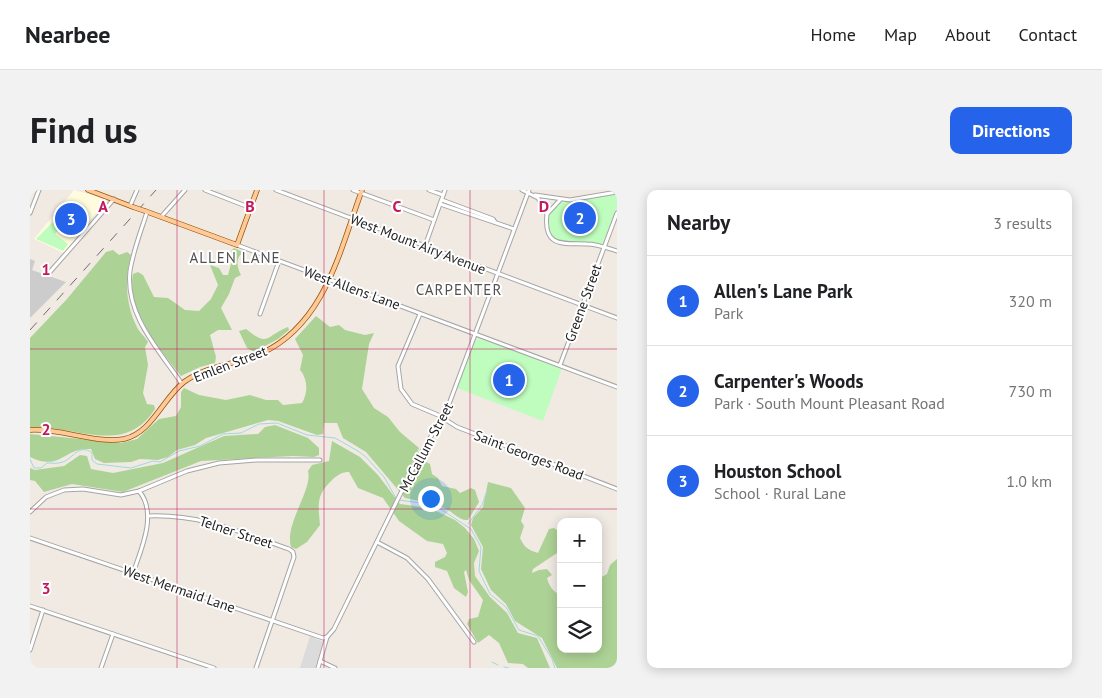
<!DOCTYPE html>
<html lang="en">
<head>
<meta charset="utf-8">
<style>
  :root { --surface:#fff; --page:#f2f2f2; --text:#202124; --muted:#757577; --line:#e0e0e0; --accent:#2563eb }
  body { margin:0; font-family:"PT Sans",sans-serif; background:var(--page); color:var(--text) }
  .controls { position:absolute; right:15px; bottom:15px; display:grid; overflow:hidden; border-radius:10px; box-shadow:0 2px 12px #0003 }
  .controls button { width:45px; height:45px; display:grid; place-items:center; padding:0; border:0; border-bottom:1px solid var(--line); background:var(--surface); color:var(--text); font:25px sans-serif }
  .you { position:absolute; left:400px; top:308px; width:18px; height:18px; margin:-12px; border:4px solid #fff; border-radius:50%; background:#1a73e8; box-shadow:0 0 0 8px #1a73e833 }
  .badge { display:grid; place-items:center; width:32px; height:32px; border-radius:50%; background:var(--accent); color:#fff; font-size:16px; font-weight:700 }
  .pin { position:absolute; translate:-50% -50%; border:2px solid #fff; box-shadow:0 1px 5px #0006 }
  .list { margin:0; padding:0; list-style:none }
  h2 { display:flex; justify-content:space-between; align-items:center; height:65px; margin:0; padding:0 20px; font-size:21px }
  h2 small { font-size:16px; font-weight:400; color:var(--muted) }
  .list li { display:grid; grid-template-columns:32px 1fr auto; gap:15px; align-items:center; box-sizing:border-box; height:90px; padding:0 20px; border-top:1px solid var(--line) }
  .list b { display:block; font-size:19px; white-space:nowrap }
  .list p { margin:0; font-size:16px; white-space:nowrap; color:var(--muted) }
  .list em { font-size:16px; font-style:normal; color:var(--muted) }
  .icon { flex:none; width:28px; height:28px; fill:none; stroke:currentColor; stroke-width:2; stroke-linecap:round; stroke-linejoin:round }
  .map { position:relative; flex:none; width:587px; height:478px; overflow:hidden; border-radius:10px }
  header { display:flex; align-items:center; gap:30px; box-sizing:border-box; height:70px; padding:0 25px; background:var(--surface); border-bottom:1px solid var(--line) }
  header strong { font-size:24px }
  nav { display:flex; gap:28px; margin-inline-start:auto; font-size:18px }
  .intro { display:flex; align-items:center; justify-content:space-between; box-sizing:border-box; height:120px; padding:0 30px }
  h1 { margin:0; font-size:35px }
  .button { padding:12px 22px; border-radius:10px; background:var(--accent); color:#fff; font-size:18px; font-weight:700 }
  main { display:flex; gap:30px; padding:0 30px }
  aside { flex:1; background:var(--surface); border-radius:10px; box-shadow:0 2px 12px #0003 }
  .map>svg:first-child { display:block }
  .residential { fill:#dcdbdb }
  .education { fill:#fffcdd }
  .religious { fill:#ccc }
  .forest { fill:#add295 }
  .park { fill:#befdbd }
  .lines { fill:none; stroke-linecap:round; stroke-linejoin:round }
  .stream { stroke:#a0d8e1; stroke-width:1 }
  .minor-casing { stroke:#a5a5a5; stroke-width:5 }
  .major-casing { stroke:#985700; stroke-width:5.5 }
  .minor { stroke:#fff; stroke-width:3 }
  .major { stroke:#ffc999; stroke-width:4 }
  .rail { stroke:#6c6c6c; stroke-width:1; stroke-dasharray:10 10; stroke-linecap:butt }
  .major-bridge-casing { stroke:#985700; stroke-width:5.5; stroke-linecap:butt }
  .major-bridge { stroke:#ffc999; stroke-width:4 }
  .grid { fill:none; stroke:#c2185b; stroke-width:1; stroke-opacity:0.55 }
  .labels { text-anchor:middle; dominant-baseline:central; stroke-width:4; stroke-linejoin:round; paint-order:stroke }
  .street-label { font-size:14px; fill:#1e1e1e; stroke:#fff }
  .neighbourhood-label { font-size:15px; letter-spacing:1px; fill:#515151; stroke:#fff }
  .grid-label { font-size:16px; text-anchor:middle; font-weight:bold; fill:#c2185b; stroke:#fff; stroke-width:4; stroke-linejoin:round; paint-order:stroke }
</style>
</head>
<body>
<header>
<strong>Nearbee</strong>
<nav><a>Home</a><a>Map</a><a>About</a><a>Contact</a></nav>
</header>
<div class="intro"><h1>Find us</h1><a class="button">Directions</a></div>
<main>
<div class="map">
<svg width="587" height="478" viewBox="0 0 587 478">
  <rect width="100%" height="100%" fill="#f0eae3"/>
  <!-- residential -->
  <path class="residential" d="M280 446 293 452 285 478H270Z"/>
  <!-- education -->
  <path class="education" d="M44 0 77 9 34 63 4 49Z"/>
  <!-- religious -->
  <path class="religious" d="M0 69 5 71 2 80 36 92 0 128Z"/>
  <!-- forest -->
  <g class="forest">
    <path d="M204 58 213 62C205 69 207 77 211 85L205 88 199 104 191 118 202 140H188L180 145 186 167 185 173 170 177 151 186C131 161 96 119 103 84L108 82 113 85 124 107 138 108 155 120 169 121 181 109 188 95 180 75 189 78 193 85H198L202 70 201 61Z"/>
    <path d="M83 60 89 65 97 62 101 65C94 90 96 117 108 139 111 144 115 147 118 152L115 157 118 175 113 203 117 214 124 215 125 219C94 267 46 235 0 237V148L37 109 76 62Z"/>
    <path d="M286 126 300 137 309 135 315 140 335 145 344 143 339 154 332 199 344 218 358 227 370 242 389 258 382 274 388 275 396 272 400 274 402 284 408 288 412 296 426 299 430 303 441 298 445 300 449 312 438 330C429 331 422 321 414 318 399 312 389 311 375 308L336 262 313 248 307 233H294L293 244 287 245 248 231 238 230 176 248 165 255 147 260 138 267 128 270 110 269 101 272 74 273 65 269 61 259C33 257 31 282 0 267V244L91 253 107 249 129 229 146 226 151 217V202L154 198 169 205 196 210 220 205 236 210H248L253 215 272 213C278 203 278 189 270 180L273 165 265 149Z"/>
    <path d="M258 137 259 140 248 149 224 162 217 158 209 141 216 139C239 158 235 146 258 137Z"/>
    <path d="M245 235 278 248 289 258V265L284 267 263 266 171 271 93 302 42 294 14 302 5 291 0 290V278L5 280 34 276 50 265 57 266 61 279 83 283 133 273 194 246 228 244 235 237Z"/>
    <path d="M302 251 330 267 348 285 370 314 400 318 425 330 435 338 444 349 449 361 444 373 445 386 460 407 477 423 488 443 507 448 520 478H498L493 474 478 473 469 453 459 445 448 453 437 434 439 429 448 427 453 410 439 390 436 380 434 382 438 402 436 407 424 398 417 381 405 377V372L415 367 417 363 413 354 397 351 369 331 353 308 328 298 319 282C312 282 310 284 304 288 286 305 288 312 290 335L277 352 266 359 261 357C254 334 283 300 278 281L282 275 299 271Z"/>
    <path d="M458 292 481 298 495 318 491 331 494 336 490 348C494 357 498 360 508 363L519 339 524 338 531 343 527 363 503 379 502 383 509 380 517 379 522 385 517 388C519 396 523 402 531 405V459H568V389L577 384 580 375 587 369V478H527L512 448 485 431 476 414 461 400 451 379 453 357 441 335 443 328 453 317Z"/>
  </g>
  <!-- park -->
  <g class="park">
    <path d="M587 3V17L572 55C549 50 516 63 518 27L529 13Z"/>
    <path d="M28 27 34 34 25 44 38 54 33 61 6 49Z"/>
    <path d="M448 148 532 178 513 231 427 198 445 150Z"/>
  </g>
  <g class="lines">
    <!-- stream -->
    <g class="stream">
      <path d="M0 269 4 278H11L17 273C23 273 27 274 33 272 43 268 50 253 62 263V270L67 274 101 278 123 271 130 272 149 261 170 256 193 244 211 243 229 234 247 233 277 245 305 248 328 261 336 267 354 287 366 308"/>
      <path d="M369 310 391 313 409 318 441 339 451 357 449 381 460 404 476 417 489 440 508 446 522 469 525 478"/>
      <path d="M438 334 452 315 457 301"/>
      <path d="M462 472 468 475"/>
      <path d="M474 477 479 478"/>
      <path d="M515 478H518"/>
    </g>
    <defs>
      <g id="minor">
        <path d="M175 0 221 18"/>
        <path d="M246 0 587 128"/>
        <path d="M323 0 404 30"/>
        <path d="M399 0 413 5"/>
        <path d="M492 0 508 8 517 24"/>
        <path d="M505 5 540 10 587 2"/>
        <path d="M412 10 463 29 465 32"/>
        <path d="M530 10 517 24C513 58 533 53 557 54 567 54 577 58 587 61"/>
        <path d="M410 14 484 39"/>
        <path d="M100 16 107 0"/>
        <path d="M117 22C111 41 103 61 100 81 95 125 129 160 152 194"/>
        <path d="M0 23 9 0"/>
        <path d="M131 27 155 0"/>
        <path d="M207 55 587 197"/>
        <path d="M395 56 415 0"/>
        <path d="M19 83 84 9"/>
        <path d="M230 124 249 71"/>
        <path d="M390 124 368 176 371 199 382 214 408 225 427 237 587 299"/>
        <path d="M530 175 587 23"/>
        <path d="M0 322 16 307 34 300 53 299 91 305 109 301 157 281 189 273 226 270H290"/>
        <path d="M118 326C171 324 210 342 259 359L263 362 264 367 226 478"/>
        <path d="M0 348 293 448 297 447"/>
        <path d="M347 352 377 368 398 389 444 452"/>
        <path d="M103 383C111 360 128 323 109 301"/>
        <path d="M0 416 184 478"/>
        <path d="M0 460 13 420"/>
        <path d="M290 471 305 478"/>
        <path d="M71 478 83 444"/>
        <path d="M288 478 297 447 304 439 389 266 416 222 499 0"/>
      </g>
      <g id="major">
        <path d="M58 0 103 17"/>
        <path d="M115 21 207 55 227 0"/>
        <path d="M0 240C30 238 65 254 94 249 122 243 133 208 154 192 177 175 206 175 232 163 295 134 310 60 332 0"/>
      </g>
    </defs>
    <!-- minor casing -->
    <use href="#minor" class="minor-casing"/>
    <!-- major casing -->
    <use href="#major" class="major-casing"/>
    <!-- minor -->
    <use href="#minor" class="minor"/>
    <!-- major -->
    <use href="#major" class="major"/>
    <!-- rail -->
    <path class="rail" d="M0 140 126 0"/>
    <defs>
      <path id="major-bridge" d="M103 17 115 21"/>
    </defs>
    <!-- major-bridge casing -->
    <use href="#major-bridge" class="major-bridge-casing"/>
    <!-- major-bridge -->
    <use href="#major-bridge" class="major-bridge"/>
  </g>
  <!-- grid -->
  <path class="grid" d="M147 0V478M294 0V478M440 0V478M0 159H587M0 319H587"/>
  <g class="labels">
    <!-- street labels -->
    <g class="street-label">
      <text transform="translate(388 54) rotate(21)">West Mount Airy Avenue</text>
      <text transform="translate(322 98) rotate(20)">West Allens Lane</text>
      <text transform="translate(553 113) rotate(-70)">Greene Street</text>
      <text transform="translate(200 174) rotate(-21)">Emlen Street</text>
      <text transform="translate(396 257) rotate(-62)">McCallum Street</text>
      <text transform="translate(499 265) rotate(21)">Saint Georges Road</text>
      <text transform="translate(206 342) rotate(18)">Telner Street</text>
      <text transform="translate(149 399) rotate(19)">West Mermaid Lane</text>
    </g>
    <!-- neighbourhood labels -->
    <g class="neighbourhood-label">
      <text x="205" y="67">ALLEN LANE</text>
      <text x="429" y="99">CARPENTER</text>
    </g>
  </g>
  <g class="grid-label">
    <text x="73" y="22">A</text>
    <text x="220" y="22">B</text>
    <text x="367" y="22">C</text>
    <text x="514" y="22">D</text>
    <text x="16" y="85">1</text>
    <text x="16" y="245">2</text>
    <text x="16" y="404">3</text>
  </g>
</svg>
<div class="controls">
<button>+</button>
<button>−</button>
<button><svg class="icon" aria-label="layers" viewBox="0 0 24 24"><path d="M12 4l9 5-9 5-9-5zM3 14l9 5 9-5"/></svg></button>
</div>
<div class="you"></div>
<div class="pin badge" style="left:479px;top:190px">1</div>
<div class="pin badge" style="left:550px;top:28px">2</div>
<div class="pin badge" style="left:41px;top:29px">3</div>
</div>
<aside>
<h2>Nearby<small>3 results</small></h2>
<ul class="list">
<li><span class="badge">1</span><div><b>Allen's Lane Park</b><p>Park</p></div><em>320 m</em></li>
<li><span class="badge">2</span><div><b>Carpenter's Woods</b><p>Park · South Mount Pleasant Road</p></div><em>730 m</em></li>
<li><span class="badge">3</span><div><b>Houston School</b><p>School · Rural Lane</p></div><em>1.0 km</em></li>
</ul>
</aside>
</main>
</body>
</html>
